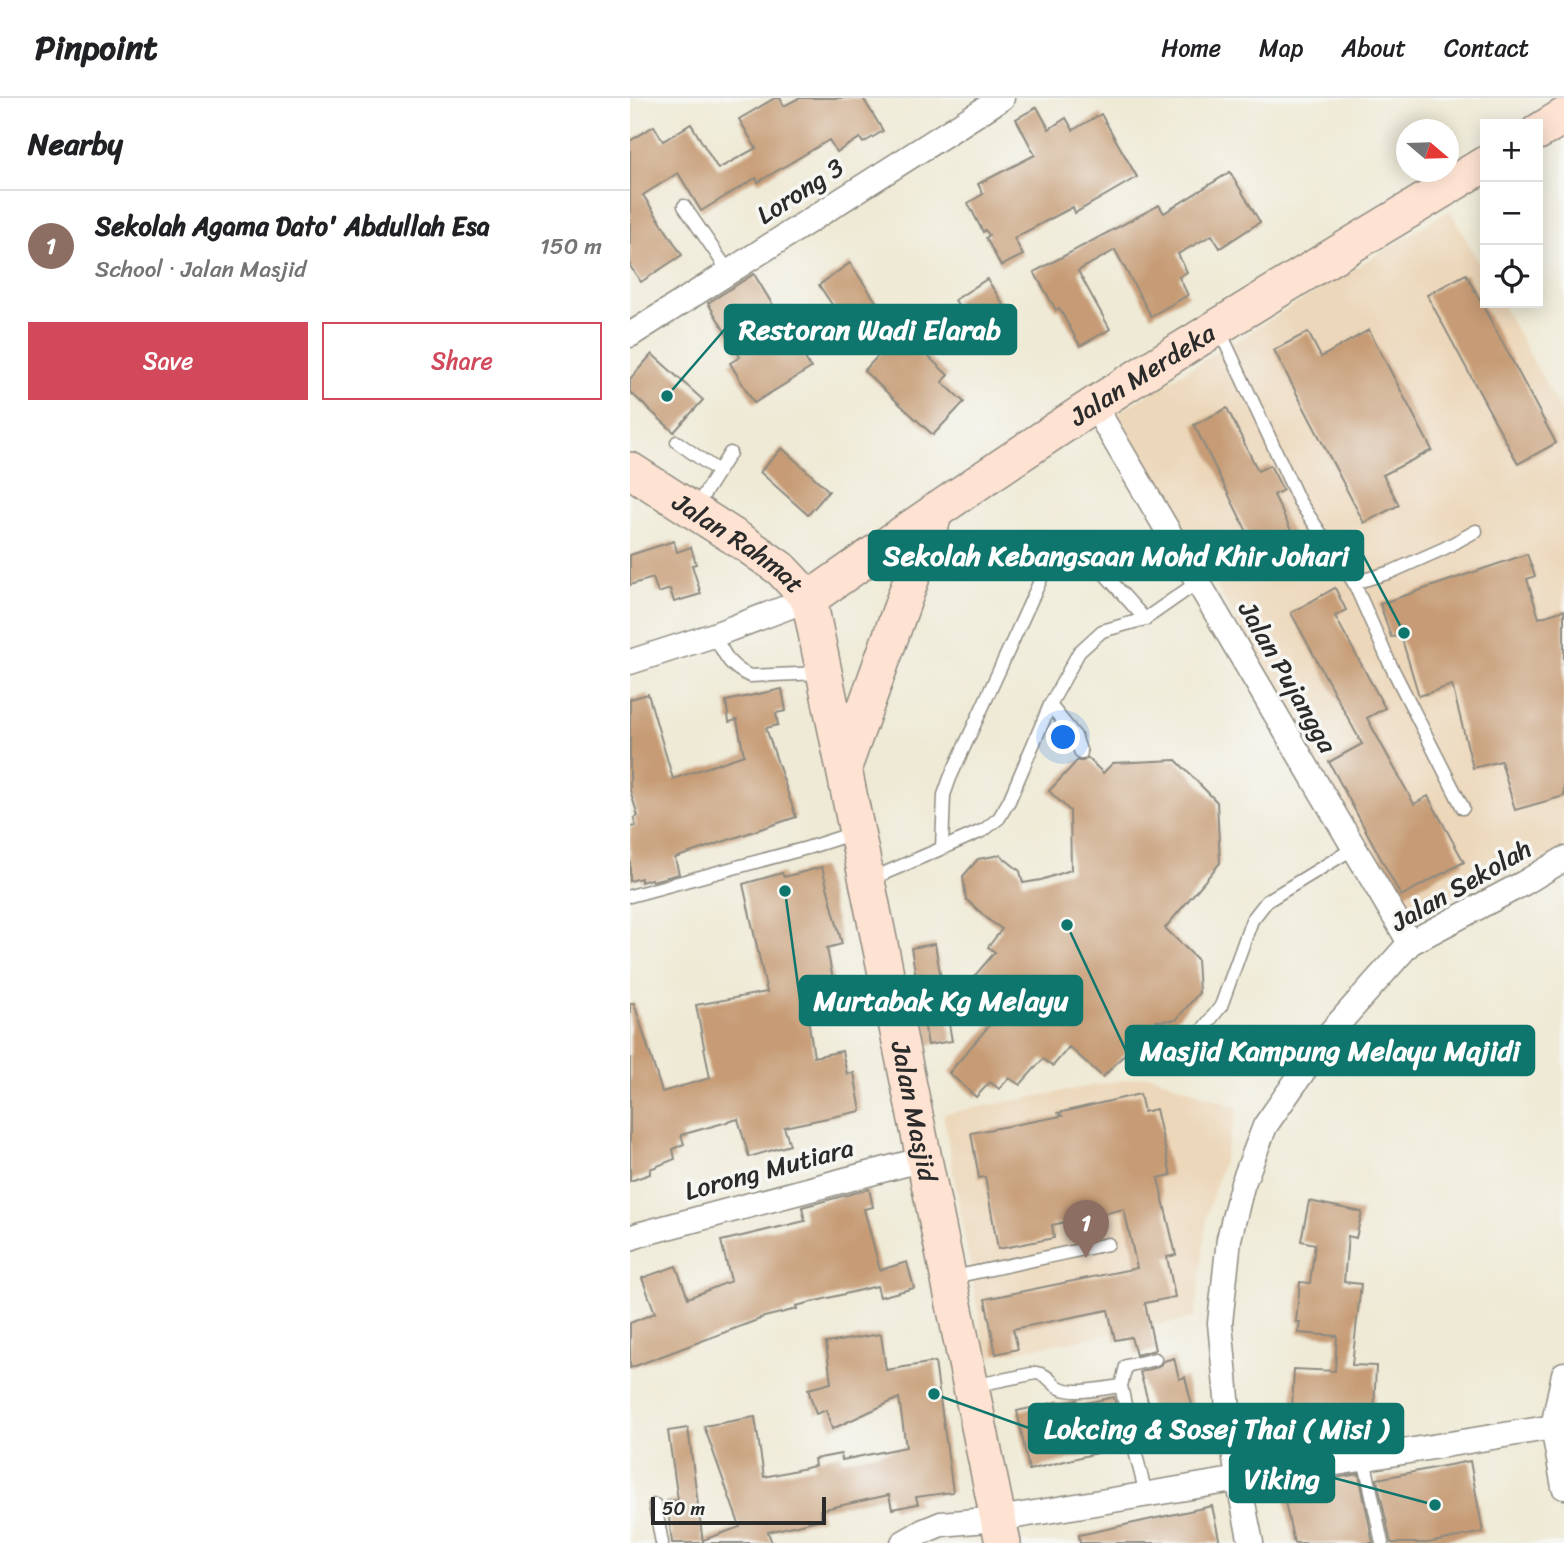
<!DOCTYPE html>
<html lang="en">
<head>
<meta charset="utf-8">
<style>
  :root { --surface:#fff; --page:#f6f6f6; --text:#202124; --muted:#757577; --line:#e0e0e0; --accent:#d1495b }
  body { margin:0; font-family:Sriracha,sans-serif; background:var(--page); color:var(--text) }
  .controls { position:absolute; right:21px; top:21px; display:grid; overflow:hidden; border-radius:0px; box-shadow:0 4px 18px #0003 }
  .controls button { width:63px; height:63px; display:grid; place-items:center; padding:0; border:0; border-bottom:2px solid var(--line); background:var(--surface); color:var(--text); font:35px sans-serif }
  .compass { position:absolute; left:766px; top:21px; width:63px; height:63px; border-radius:50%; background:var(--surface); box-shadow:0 4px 18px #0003; rotate:109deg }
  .scale { position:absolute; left:21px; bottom:18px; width:175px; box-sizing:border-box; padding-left:7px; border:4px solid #2b2b2b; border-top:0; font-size:19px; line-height:24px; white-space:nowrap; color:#2b2b2b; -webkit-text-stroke:5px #f6f6f2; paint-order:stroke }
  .you { position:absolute; left:434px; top:640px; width:24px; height:24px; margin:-18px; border:5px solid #fff; border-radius:50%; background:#1a73e8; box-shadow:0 0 0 10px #1a73e833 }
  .badge { display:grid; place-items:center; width:46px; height:46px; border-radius:50%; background:var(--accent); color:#fff; font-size:23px; font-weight:700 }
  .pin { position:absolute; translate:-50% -58px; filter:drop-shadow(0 2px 4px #0008) }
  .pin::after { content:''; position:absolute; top:37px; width:24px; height:21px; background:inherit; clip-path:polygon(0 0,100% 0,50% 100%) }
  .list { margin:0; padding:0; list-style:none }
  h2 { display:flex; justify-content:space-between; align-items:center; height:91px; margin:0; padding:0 28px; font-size:30px }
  h2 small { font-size:23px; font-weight:400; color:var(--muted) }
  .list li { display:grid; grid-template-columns:46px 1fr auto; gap:21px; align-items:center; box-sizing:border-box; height:112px; padding:0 28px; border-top:2px solid var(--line) }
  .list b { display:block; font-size:26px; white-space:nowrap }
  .list p { margin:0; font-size:23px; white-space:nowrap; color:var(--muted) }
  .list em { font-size:23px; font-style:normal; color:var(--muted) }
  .actions { display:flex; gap:14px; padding:21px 28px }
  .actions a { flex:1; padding:16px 0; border:2px solid var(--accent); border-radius:0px; text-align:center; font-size:24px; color:var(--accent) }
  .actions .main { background:var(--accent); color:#fff }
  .icon { flex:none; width:38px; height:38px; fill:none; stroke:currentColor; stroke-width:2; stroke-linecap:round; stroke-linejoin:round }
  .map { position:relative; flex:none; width:934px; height:1445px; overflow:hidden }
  header { display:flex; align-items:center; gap:42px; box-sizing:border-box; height:98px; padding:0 35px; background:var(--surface); border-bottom:2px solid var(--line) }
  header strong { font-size:33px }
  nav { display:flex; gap:38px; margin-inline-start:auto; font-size:24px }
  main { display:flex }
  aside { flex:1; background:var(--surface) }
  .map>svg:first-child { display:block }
  .built { fill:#ecd7ba }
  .building { fill:#c69b74 }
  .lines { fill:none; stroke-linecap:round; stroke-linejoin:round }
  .lane-casing { stroke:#8d8a80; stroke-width:15 }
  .street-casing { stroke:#8d8a80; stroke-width:27 }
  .secondary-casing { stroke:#8d8a80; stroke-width:38 }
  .lane { stroke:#fff; stroke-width:12 }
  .street { stroke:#fff; stroke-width:24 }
  .secondary { stroke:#fee3d2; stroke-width:35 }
  .labels { text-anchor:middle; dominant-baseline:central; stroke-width:7; stroke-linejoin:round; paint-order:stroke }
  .street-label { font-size:26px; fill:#2b2b2b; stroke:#f6f6f2 }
  .leader { fill:none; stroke:#0f766e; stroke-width:2.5 }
  .callout-dot { fill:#0f766e; stroke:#f6f6f2; stroke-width:2.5 }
  .callout { fill:#0f766e; stroke:#0f766e; stroke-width:2.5 }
  .callout-label { font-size:28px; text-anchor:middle; font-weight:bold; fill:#fff }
</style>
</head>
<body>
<header>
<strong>Pinpoint</strong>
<nav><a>Home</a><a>Map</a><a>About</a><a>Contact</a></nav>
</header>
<main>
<aside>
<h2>Nearby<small></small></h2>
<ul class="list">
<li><span class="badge" style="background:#8d6e63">1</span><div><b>Sekolah Agama Dato' Abdullah Esa</b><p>School · Jalan Masjid</p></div><em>150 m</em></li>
</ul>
<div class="actions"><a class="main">Save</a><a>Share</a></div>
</aside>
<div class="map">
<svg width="934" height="1445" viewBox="0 0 934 1445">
  <rect width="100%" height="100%" fill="#f6f6f2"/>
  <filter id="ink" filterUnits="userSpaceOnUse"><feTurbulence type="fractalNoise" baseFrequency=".0143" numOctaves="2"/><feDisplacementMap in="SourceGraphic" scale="14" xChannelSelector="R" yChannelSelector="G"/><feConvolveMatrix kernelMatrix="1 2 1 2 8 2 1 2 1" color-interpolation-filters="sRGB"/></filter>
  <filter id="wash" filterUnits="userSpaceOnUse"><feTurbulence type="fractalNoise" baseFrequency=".00686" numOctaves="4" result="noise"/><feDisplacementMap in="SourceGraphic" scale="28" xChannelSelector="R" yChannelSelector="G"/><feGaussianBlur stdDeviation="1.57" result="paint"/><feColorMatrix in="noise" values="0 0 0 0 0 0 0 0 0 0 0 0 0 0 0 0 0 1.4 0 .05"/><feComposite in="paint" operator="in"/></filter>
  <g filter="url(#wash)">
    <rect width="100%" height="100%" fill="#efead6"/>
    <!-- built -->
    <g class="built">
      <path d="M820 112 855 176V205H871L934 318V752L776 819 487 315Z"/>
      <path d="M520 977 609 1010 578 1113 565 1220 356 1259 313 1016Z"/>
    </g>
    <g id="blocks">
      <!-- building -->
      <g class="building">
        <path d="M145 0H150L154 8 169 0H233L253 33 233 45 230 40 207 54 199 42 128 84 126 80 71 113 48 75 13 97 52 157 11 184 0 168V43L24 28 33 43 61 26 88 71 126 50 109 21Z"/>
        <path d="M407 9 419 31 436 20 443 32 471 16 507 79 445 115 443 109 384 140 393 157 371 168 356 140 359 137 355 132 353 134 338 105 353 96 348 86 405 57 386 21Z"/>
        <path d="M600 74 630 124 590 150 582 137 548 156 557 174 549 179 558 197 521 218 485 152 448 173 480 231 450 248 429 210 426 212 404 174 529 107 534 115Z"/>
        <path d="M220 165 247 205 215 226 189 187Z"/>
        <path d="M124 176 181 270 124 305 100 265 110 259 78 205Z"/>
        <path d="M836 176 926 345 888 366 797 197Z"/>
        <path d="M357 181 380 217 349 239 325 202Z"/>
        <path d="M739 232 802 352 753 377 769 407 734 425 644 252 678 234 691 259Z"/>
        <path d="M271 233 318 277 312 284 334 304 303 337 234 273Z"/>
        <path d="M22 256 73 302 44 334 0 294V281Z"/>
        <path d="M597 310 628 373 640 367 653 392 644 397 671 453 636 472 564 327Z"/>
        <path d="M152 350 199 393 178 417 130 374Z"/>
        <path d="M44 443 47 454 61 449 66 466 62 467 71 496 44 504 40 491 28 495 23 480 0 487V457Z"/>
        <path d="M897 456 905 478 897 481 909 520 934 512V698L885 712 871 663 843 670 822 587 789 598 771 538 761 539 750 506Z"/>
        <path d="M705 490 716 512 705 518 755 610 737 620 784 706 798 698 834 764 771 798 699 664 732 646 661 515Z"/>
        <path d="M152 591 156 613 146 615 148 627 136 630 166 719 45 760 49 776 22 783 21 781 11 784V780L0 783V729L6 728 4 720 8 718 0 692V601L18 596 43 681 114 657 107 622 99 624 96 603Z"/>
        <path d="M458 660 473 675 483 665 546 662 587 704 590 765 535 830 567 861 569 895 546 922 526 923 473 979 439 949 423 968 413 961 390 987 379 980 369 991 360 984 346 999 319 975 362 924 331 894 365 854 358 849 372 831 360 823 336 801 333 778 348 761 370 757 390 773 393 785 411 782 441 772 440 713 419 693 447 663H453Z"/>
        <path d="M192 769 212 846 197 850 209 913 178 920 184 959 212 953 217 976 224 975 231 1013 154 1029 160 1047 119 1059 108 1021 51 1037 54 1046 43 1051 45 1061 20 1071V1076L0 1083V906L4 905 32 994 80 980 66 907 137 894 113 786 152 775 154 779Z"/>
        <path d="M305 846 322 943 298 947 281 850Z"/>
        <path d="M510 996 514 1014 526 1011 541 1077 528 1080 546 1157 537 1159 545 1199 515 1205 525 1252 506 1257 501 1239 485 1242 478 1212 383 1231 388 1251 366 1256 355 1201 507 1170 494 1111 422 1127 424 1140 368 1151 355 1079 349 1080 341 1035 432 1018 428 1015Z"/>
        <path d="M239 1091 243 1109 234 1111 250 1172 277 1164 284 1190 250 1199 247 1188 166 1208 167 1211 130 1220V1221L0 1270V1225L25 1215 12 1180 46 1168 58 1200 101 1183 91 1143 175 1123 172 1109Z"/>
        <path d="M679 1103 732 1114 726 1140 718 1138 714 1184 731 1186 722 1267 746 1268 743 1334 680 1330V1332L661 1331 664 1271 705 1273 707 1238 668 1235 670 1224H666L670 1184 680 1185 685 1146 671 1143Z"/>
        <path d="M251 1236 256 1272 305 1264 323 1394 286 1399 288 1406 262 1411 259 1397 190 1412 192 1421 138 1434 142 1445H73V1442L110 1429 74 1328 125 1319 134 1379 185 1368 184 1361 211 1356 212 1362 276 1349 269 1300 202 1331 196 1312 186 1316 178 1291 201 1285 196 1245Z"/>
        <path d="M544 1260 549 1281 555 1279 562 1307 556 1308 563 1335 529 1344 510 1274 528 1269 534 1263Z"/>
        <path d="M484 1299 495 1348 399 1372 387 1313 427 1304V1306L447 1302 448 1307Z"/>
        <path d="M58 1330 73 1445H42L37 1403 48 1402 38 1333Z"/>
        <path d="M840 1363 853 1434 798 1445H761L747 1381Z"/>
        <path d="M729 1376 743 1445H664L655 1404 658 1394 664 1387Z"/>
        <path d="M582 1408 590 1445H450L449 1437Z"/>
      </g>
    </g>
  </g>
  <g filter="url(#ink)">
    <use href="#blocks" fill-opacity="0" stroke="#8d8a80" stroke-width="2"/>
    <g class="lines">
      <defs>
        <g id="lane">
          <path d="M54 108 99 174"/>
          <path d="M588 229 669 403 724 485 761 474 815 450 846 433"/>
          <path d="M47 344 88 373"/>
          <path d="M64 412 100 355"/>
          <path d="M724 485 759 564 833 710"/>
          <path d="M84 537C95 557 98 568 120 578L193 575"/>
          <path d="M420 607 445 638 451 655"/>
          <path d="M312 750 314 697 320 680 421 459C433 447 440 448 455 454L515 521"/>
          <path d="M239 782 354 732 369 720 379 703 420 607 449 554 472 533 515 521 568 484"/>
          <path d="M0 798 177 750 224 735"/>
          <path d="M573 931 591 908 622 822 637 803 724 750"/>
          <path d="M319 1180 478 1146"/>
          <path d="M342 1288 406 1275C420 1277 419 1284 430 1290 445 1297 474 1290 491 1288L496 1268 525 1261"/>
          <path d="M491 1288 504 1349 516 1396"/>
          <path d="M734 1360 752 1445"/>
          <path d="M25 1407 32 1445"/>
        </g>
        <g id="street">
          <path d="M0 237 372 0"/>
          <path d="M464 307 780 845"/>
          <path d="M0 564 84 537 179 501"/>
          <path d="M0 1140 11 1136 294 1061"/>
          <path d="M934 1276 923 1329 934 1389"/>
          <path d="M273 1445 294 1433 311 1426 368 1421 923 1329"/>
          <path d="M621 1445 608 1381 598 1311 590 1225 599 1141 612 1088 635 1028 700 935 780 845 894 785 934 761"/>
        </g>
        <g id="secondary">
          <path d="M908 34 934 18"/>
          <path id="s1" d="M0 372 117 447 151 471 179 501"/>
          <path id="s2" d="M179 501 373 1445"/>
          <path id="s3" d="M179 501C273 435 368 370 464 307 592 224 724 146 855 66"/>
          <path d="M214 669 306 412"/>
        </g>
      </defs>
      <!-- lane casing -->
      <use href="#lane" class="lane-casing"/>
      <!-- street casing -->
      <use href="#street" class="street-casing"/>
      <!-- secondary casing -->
      <use href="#secondary" class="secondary-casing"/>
      <!-- lane -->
      <use href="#lane" class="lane"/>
      <!-- street -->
      <use href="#street" class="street"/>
      <!-- secondary -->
      <use href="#secondary" class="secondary"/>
    </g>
  </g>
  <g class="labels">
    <!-- street labels -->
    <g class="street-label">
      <text transform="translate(170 93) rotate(-33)">Lorong 3</text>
      <text stroke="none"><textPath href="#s3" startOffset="402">Jalan Merdeka</textPath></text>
      <text stroke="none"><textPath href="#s1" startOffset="131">Jalan Rahmat</textPath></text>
      <text transform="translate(658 579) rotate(60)">Jalan Pujangga</text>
      <text transform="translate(831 787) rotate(-30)">Jalan Sekolah</text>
      <text stroke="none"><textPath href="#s2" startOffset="523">Jalan Masjid</textPath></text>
      <text transform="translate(139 1071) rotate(-15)">Lorong Mutiara</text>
    </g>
  </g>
  <!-- callouts -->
  <path class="leader" d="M37 298L95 231M774 535L733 457M155 793L170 902M437 827L496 953M304 1296L399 1330M805 1407L704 1380"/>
  <g class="callout-dot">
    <circle cx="37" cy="298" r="7"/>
    <circle cx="774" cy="535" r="7"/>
    <circle cx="155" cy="793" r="7"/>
    <circle cx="437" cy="827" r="7"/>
    <circle cx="304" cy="1296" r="7"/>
    <circle cx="805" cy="1407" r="7"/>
  </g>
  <g class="callout">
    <rect x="95" y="207" width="291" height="49" rx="7"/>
    <rect x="239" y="433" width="494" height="49" rx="7"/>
    <rect x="170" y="878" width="282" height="49" rx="7"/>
    <rect x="496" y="928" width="408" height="49" rx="7"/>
    <rect x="399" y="1306" width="374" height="49" rx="7"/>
    <rect x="600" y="1355" width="104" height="49" rx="7"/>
  </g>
  <g class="callout-label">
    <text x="240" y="241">Restoran Wadi Elarab</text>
    <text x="486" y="467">Sekolah Kebangsaan Mohd Khir Johari</text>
    <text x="311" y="912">Murtabak Kg Melayu</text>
    <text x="700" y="962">Masjid Kampung Melayu Majidi</text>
    <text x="586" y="1340">Lokcing &amp; Sosej Thai ( Misi )</text>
    <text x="652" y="1390">Viking</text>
  </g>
</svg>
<div class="controls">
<button>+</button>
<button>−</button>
<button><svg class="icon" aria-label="locate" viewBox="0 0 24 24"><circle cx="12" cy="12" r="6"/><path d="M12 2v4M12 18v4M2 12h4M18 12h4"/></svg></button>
</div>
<svg class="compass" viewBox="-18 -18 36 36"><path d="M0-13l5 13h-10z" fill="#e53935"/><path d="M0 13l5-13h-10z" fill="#757577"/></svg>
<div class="scale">50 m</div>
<div class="you"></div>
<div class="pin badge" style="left:456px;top:1160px;background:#8d6e63">1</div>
</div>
</main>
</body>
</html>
